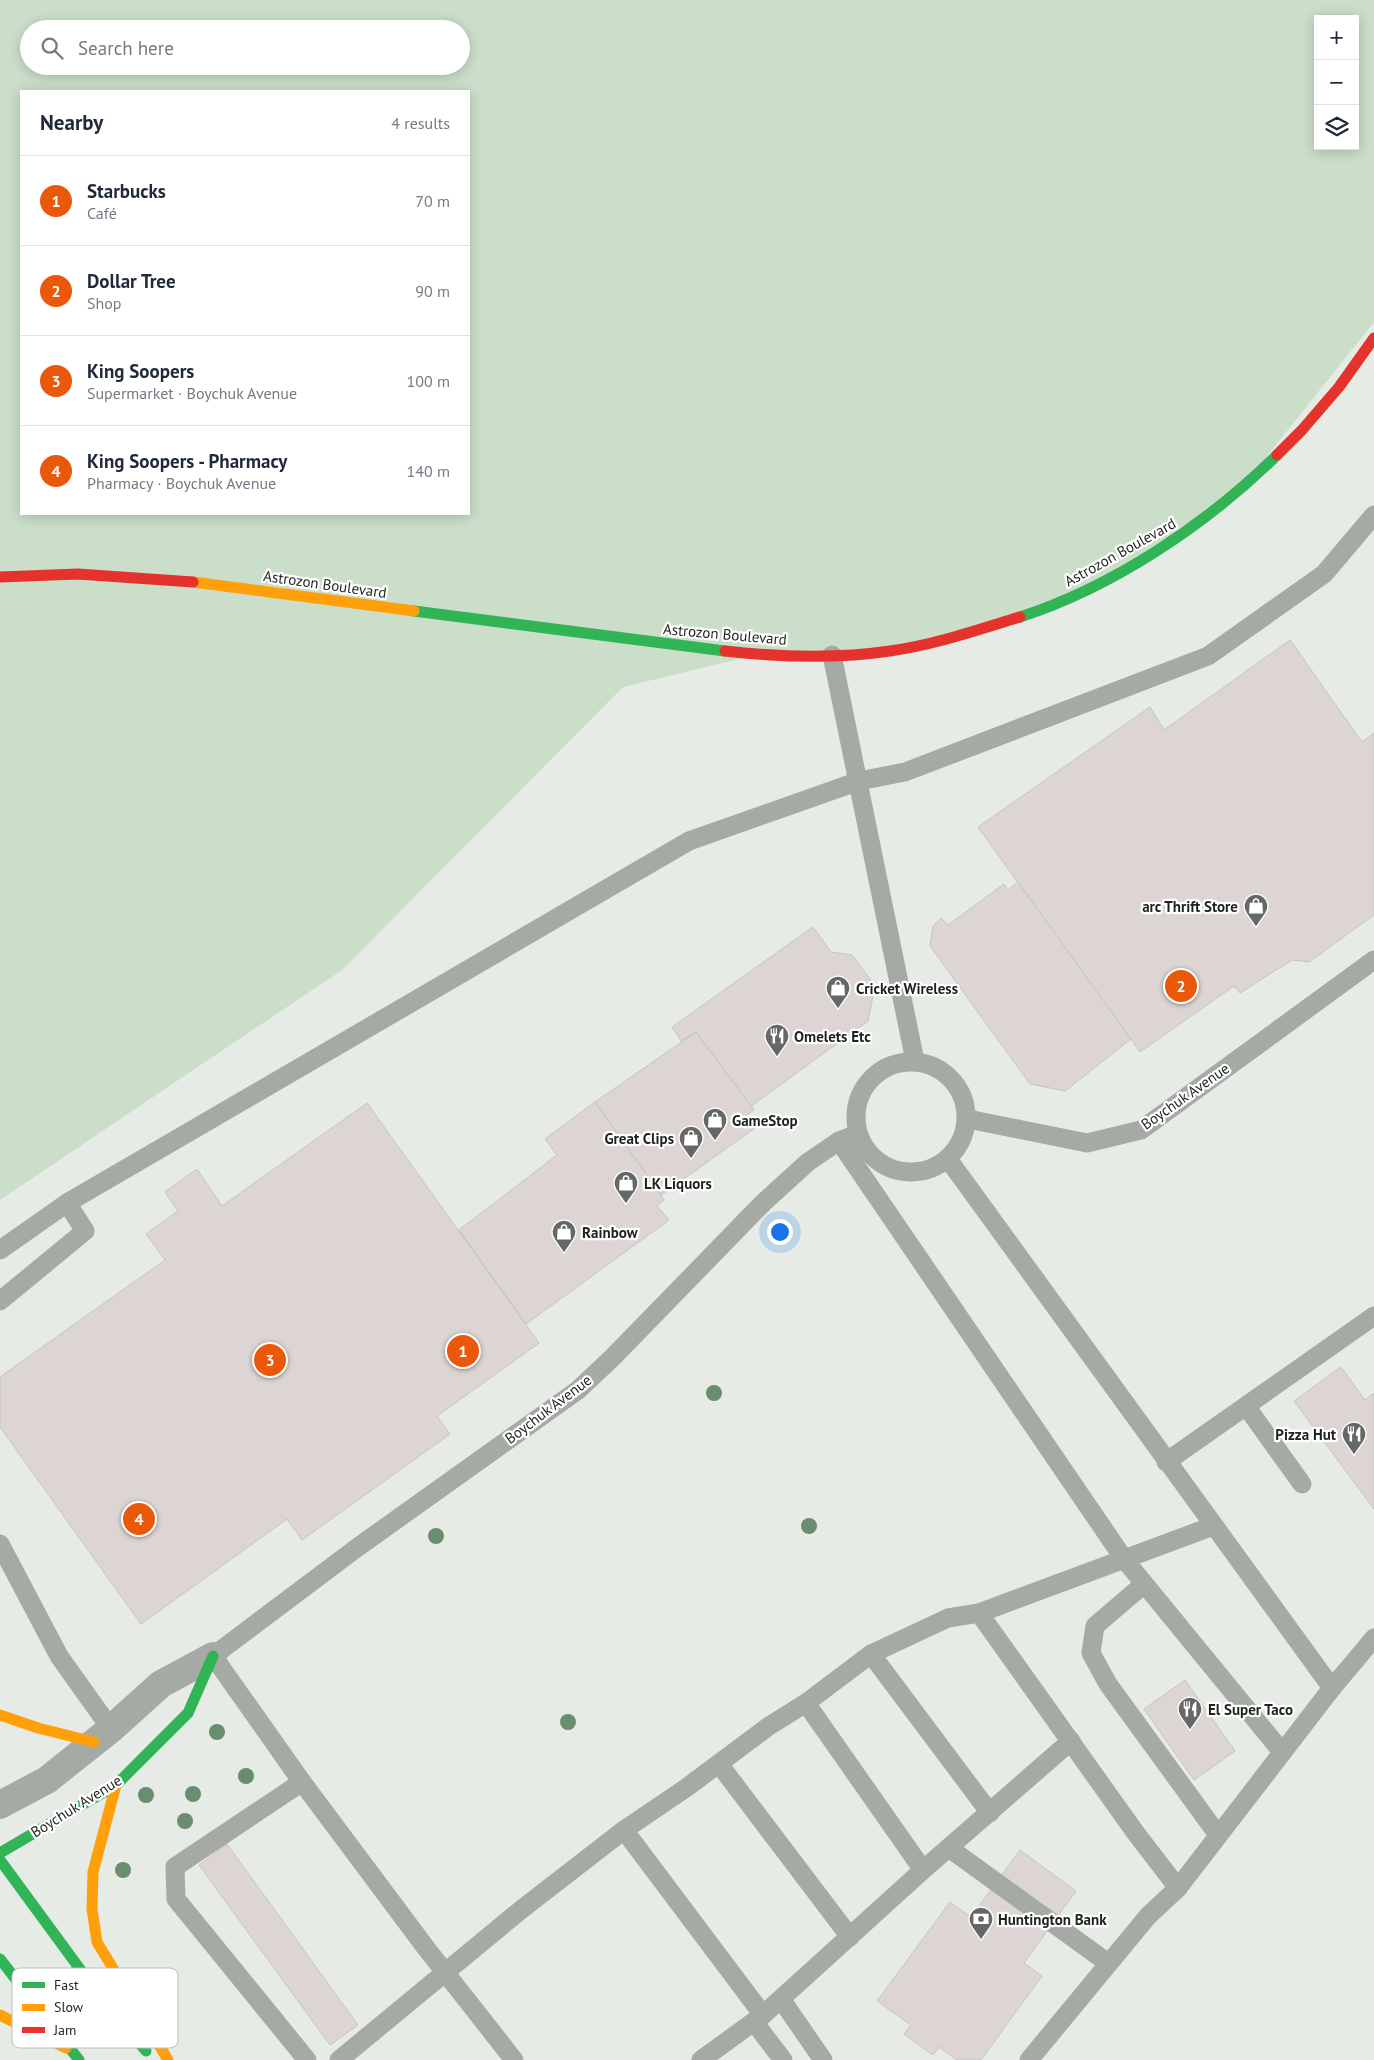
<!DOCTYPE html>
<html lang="en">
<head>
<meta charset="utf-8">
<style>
  :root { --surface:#fff; --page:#f2f2f3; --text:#1f2937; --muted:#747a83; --line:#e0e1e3; --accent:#ea580c }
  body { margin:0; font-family:"PT Sans",sans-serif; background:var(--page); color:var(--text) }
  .controls { position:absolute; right:15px; top:15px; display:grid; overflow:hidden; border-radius:0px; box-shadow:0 2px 12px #0003 }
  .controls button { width:45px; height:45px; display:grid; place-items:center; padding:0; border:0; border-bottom:1px solid var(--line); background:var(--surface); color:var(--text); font:25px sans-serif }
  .you { position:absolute; left:779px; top:1231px; width:18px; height:18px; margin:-12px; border:4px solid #fff; border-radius:50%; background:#1a73e8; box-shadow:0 0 0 8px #1a73e833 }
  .badge { display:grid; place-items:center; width:32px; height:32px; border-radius:50%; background:var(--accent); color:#fff; font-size:16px; font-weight:700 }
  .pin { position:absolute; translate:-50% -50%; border:2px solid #fff; box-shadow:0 1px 5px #0006 }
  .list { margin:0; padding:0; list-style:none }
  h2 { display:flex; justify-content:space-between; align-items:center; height:65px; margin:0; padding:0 20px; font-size:21px }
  h2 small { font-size:16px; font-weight:400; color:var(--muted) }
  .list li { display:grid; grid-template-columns:32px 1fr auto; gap:15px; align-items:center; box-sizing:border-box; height:90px; padding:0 20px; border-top:1px solid var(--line) }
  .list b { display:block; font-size:19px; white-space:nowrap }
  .list p { margin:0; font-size:16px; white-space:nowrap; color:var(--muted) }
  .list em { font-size:16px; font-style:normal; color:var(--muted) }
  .icon { flex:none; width:28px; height:28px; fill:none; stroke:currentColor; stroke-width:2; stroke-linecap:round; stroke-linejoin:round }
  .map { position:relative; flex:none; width:1374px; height:2060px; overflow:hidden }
  .search { position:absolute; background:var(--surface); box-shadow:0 2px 12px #0003; left:20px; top:20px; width:450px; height:55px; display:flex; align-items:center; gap:12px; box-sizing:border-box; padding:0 18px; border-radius:28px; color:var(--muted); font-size:19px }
  .panel { position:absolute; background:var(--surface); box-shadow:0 2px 12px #0003; left:20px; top:90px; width:450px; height:425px; border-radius:0px }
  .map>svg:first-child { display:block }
  .green { fill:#cadeca; fill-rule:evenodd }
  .building { fill:#dcd5d4; stroke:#c4c4c2 }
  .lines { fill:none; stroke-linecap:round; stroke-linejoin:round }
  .lane { stroke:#a5aaa5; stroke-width:19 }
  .street { stroke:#a5aaa5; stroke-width:28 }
  .fast { stroke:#30b455; stroke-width:11 }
  .slow { stroke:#ff9f0a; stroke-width:11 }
  .jam { stroke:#e5322d; stroke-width:11 }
  .tree { fill:#6a8d6f }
  .labels { text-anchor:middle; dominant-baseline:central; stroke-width:4.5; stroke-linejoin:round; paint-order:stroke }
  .street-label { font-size:15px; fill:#1f221f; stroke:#fff }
  .poi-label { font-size:15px; font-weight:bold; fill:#1f221f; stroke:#fff; text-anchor:start }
  .key { fill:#fff; stroke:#bcbdbc; stroke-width:1 }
  .key-label { font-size:14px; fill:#1f221f }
</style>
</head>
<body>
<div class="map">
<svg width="1374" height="2060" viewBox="0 0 1374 2060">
  <rect width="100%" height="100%" fill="#e6ebe6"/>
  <!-- green -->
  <path class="green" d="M0 0H1374V322L1239 491 1082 592 920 646 756 655 623 687 342 970 0 1200ZM1318 19H1355V146H1318ZM29 29H461V66H29ZM21 91H469V514H21Z"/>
  <!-- building -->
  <g class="building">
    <path d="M1290 640 1362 742 1374 733V915L1309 962 1292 960 1240 993 1234 986 1140 1052 978 827 1150 707 1164 730Z"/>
    <path d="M1018 882 1131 1039 1065 1091 1030 1084 930 946 933 926 941 918 948 925 1004 884 1008 890Z"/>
    <path d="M813 927 831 952 852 955 875 986 868 1021 750 1107 696 1032 681 1041 672 1027Z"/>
    <path d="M696 1032 754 1110 745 1116 755 1128 661 1195 595 1102Z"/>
    <path d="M595 1102 661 1195 664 1200 657 1206 669 1220 526 1324 459 1230 557 1155 545 1139Z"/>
    <path d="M367 1103 539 1343 437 1416 450 1434 302 1540 287 1519 141 1624 0 1427V1377L165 1260 146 1234 178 1211 165 1192 197 1169 222 1206Z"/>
    <path d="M1341 1367 1365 1400 1374 1393V1509L1294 1401Z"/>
    <path d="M1185 1680 1235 1751 1194 1780 1144 1709Z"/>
    <path d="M227 1844 358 2025 330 2045 199 1865Z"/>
    <path d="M1020 1850 1076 1891 1024 1963 1042 1976 981 2060H957L939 2047 933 2055 904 2034 911 2025 877 2001 950 1902 971 1917Z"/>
  </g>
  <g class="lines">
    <!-- lane -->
    <g class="lane">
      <path d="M832 655 915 1061"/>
      <circle cx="911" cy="1117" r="55"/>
      <path d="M968 1119 1087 1143 1141 1130 1374 960"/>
      <path d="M839 1141 1124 1559 1282 1752"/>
      <path d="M948 1159 1332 1688"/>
      <path d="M0 1250 67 1203 689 841 859 781 905 772 1208 656 1324 574 1374 515"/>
      <path d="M0 1301 85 1231 67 1203"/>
      <path d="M1246 1406 1302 1484"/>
      <path d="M1166 1462 1374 1316"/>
      <path d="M0 1544 59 1656 111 1729"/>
      <path d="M1144 1584 1095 1626 1091 1653 1108 1684 1218 1835"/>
      <path d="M979 1613 1135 1832 1178 1888"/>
      <path d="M871 1654 990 1813"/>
      <path d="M806 1703 923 1870"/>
      <path d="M719 1764 850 1937"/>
      <path d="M302 1782 426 1948 514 2060"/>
      <path d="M624 1830 763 2015"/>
      <path d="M949 1848 1108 1963"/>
      <path d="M781 1999 823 2060"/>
      <path d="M754 2022 783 2060"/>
      <path d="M307 2060 176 1899 175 1867 302 1782 213 1656 358 1547 578 1390 612 1358 763 1203 808 1162 839 1141 858 1134"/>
      <path d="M339 2060 522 1909 624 1830 686 1788 769 1726 806 1703 871 1654 948 1618 979 1613 1213 1526"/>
      <path d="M701 2060 763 2015 923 1870 1071 1741"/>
      <path d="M1029 2060 1148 1916 1178 1888 1332 1688 1374 1638"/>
    </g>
    <!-- street -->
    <path class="street" d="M0 1805 47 1780 111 1729 161 1684 213 1656"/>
    <!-- fast -->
    <g class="fast">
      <path d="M414 611 725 651"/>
      <path d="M1020 617C1113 587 1207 524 1277 455"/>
      <path d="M0 1853 116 1785 188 1713 213 1656"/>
      <path d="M0 1860 99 1995 146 2051"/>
      <path d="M0 1959 79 2060"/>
    </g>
    <!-- slow -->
    <g class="slow">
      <path d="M193 582 414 611"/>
      <path d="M0 1715 38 1728 94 1742"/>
      <path d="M116 1785 93 1872 92 1909 97 1942 168 2060"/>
      <path d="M0 2015 66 2048"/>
    </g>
    <!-- jam -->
    <g class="jam">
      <path d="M1277 455 1302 430 1339 387 1374 338"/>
      <path d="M0 577 78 574 193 582"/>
      <path d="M725 651C779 657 836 659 890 651 934 645 977 630 1020 617"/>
    </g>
  </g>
  <!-- trees -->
  <g class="tree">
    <circle cx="714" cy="1393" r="8"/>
    <circle cx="809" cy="1526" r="8"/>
    <circle cx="436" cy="1536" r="8"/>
    <circle cx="568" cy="1722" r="8"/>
    <circle cx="217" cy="1732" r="8"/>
    <circle cx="246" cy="1776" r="8"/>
    <circle cx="193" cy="1794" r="8"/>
    <circle cx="146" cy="1795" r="8"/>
    <circle cx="185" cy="1821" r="8"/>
    <circle cx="123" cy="1870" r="8"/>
  </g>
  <!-- icons -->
  <defs>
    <symbol id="shop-pin" viewBox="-11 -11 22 30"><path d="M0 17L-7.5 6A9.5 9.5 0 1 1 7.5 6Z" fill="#656865" stroke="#fff"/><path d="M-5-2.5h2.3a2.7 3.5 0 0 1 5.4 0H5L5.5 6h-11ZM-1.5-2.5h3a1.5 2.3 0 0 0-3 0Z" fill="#fff"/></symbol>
    <symbol id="restaurant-pin" viewBox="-11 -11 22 30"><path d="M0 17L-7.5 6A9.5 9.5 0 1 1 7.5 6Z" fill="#656865" stroke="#fff"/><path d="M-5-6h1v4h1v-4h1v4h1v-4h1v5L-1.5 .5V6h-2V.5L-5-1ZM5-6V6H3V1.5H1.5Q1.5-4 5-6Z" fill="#fff"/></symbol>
    <symbol id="bank-pin" viewBox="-11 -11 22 30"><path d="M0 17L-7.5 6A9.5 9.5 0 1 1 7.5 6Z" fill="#656865" stroke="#fff"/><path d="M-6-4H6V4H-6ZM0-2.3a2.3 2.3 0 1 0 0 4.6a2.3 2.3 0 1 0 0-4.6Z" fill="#fff"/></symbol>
  </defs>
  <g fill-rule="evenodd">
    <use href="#shop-pin" x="1242" y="892" width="28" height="38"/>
    <use href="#shop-pin" x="824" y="974" width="28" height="38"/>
    <use href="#restaurant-pin" x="763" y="1022" width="28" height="38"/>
    <use href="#shop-pin" x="701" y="1106" width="28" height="38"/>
    <use href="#shop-pin" x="677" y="1124" width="28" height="38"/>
    <use href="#shop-pin" x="612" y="1169" width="28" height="38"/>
    <use href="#shop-pin" x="550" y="1218" width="28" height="38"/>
    <use href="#restaurant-pin" x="1340" y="1420" width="28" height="38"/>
    <use href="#restaurant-pin" x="1176" y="1695" width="28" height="38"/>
    <use href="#bank-pin" x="967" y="1905" width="28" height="38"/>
  </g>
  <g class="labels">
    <!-- street labels -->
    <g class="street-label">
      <text transform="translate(1120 552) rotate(-29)">Astrozon Boulevard</text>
      <text transform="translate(325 584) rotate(8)">Astrozon Boulevard</text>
      <text transform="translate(725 634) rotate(5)">Astrozon Boulevard</text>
      <text transform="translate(1185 1096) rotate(-35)">Boychuk Avenue</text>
      <text transform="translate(548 1409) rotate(-37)">Boychuk Avenue</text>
      <text transform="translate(76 1806) rotate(-32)">Boychuk Avenue</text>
    </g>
    <!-- poi labels -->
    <g class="poi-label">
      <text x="1238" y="906" text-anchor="end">arc Thrift Store</text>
      <text x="856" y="988">Cricket Wireless</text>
      <text x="794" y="1036">Omelets Etc</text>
      <text x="732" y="1120">GameStop</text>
      <text x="674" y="1138" text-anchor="end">Great Clips</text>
      <text x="644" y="1183">LK Liquors</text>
      <text x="582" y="1232">Rainbow</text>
      <text x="1336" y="1434" text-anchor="end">Pizza Hut</text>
      <text x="1208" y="1709">El Super Taco</text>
      <text x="998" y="1919">Huntington Bank</text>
    </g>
  </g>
  <!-- legend -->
  <rect x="12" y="1968" width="166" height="80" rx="8" class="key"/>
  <rect x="22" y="1982" width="23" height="6" fill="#30b455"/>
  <rect x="22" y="2004" width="23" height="7" fill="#ff9f0a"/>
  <rect x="22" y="2027" width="23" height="6" fill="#e5322d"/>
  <g class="key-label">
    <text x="54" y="1990">Fast</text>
    <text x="54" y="2012">Slow</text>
    <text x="54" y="2035">Jam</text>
  </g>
</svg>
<div class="controls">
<button>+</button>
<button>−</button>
<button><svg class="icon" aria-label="layers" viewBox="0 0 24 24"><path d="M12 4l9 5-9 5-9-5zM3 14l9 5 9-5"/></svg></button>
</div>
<div class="you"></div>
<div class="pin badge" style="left:463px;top:1351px">1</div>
<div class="pin badge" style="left:1181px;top:986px">2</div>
<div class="pin badge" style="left:270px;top:1360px">3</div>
<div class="pin badge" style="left:139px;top:1519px">4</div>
<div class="search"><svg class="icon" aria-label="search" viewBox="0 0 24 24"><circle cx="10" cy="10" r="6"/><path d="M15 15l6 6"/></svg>Search here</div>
<section class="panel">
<h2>Nearby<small>4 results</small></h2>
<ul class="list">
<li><span class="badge">1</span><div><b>Starbucks</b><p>Café</p></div><em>70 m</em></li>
<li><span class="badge">2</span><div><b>Dollar Tree</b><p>Shop</p></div><em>90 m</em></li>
<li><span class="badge">3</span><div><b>King Soopers</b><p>Supermarket · Boychuk Avenue</p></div><em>100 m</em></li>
<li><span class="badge">4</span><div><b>King Soopers - Pharmacy</b><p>Pharmacy · Boychuk Avenue</p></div><em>140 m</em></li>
</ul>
</section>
</div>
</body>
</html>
